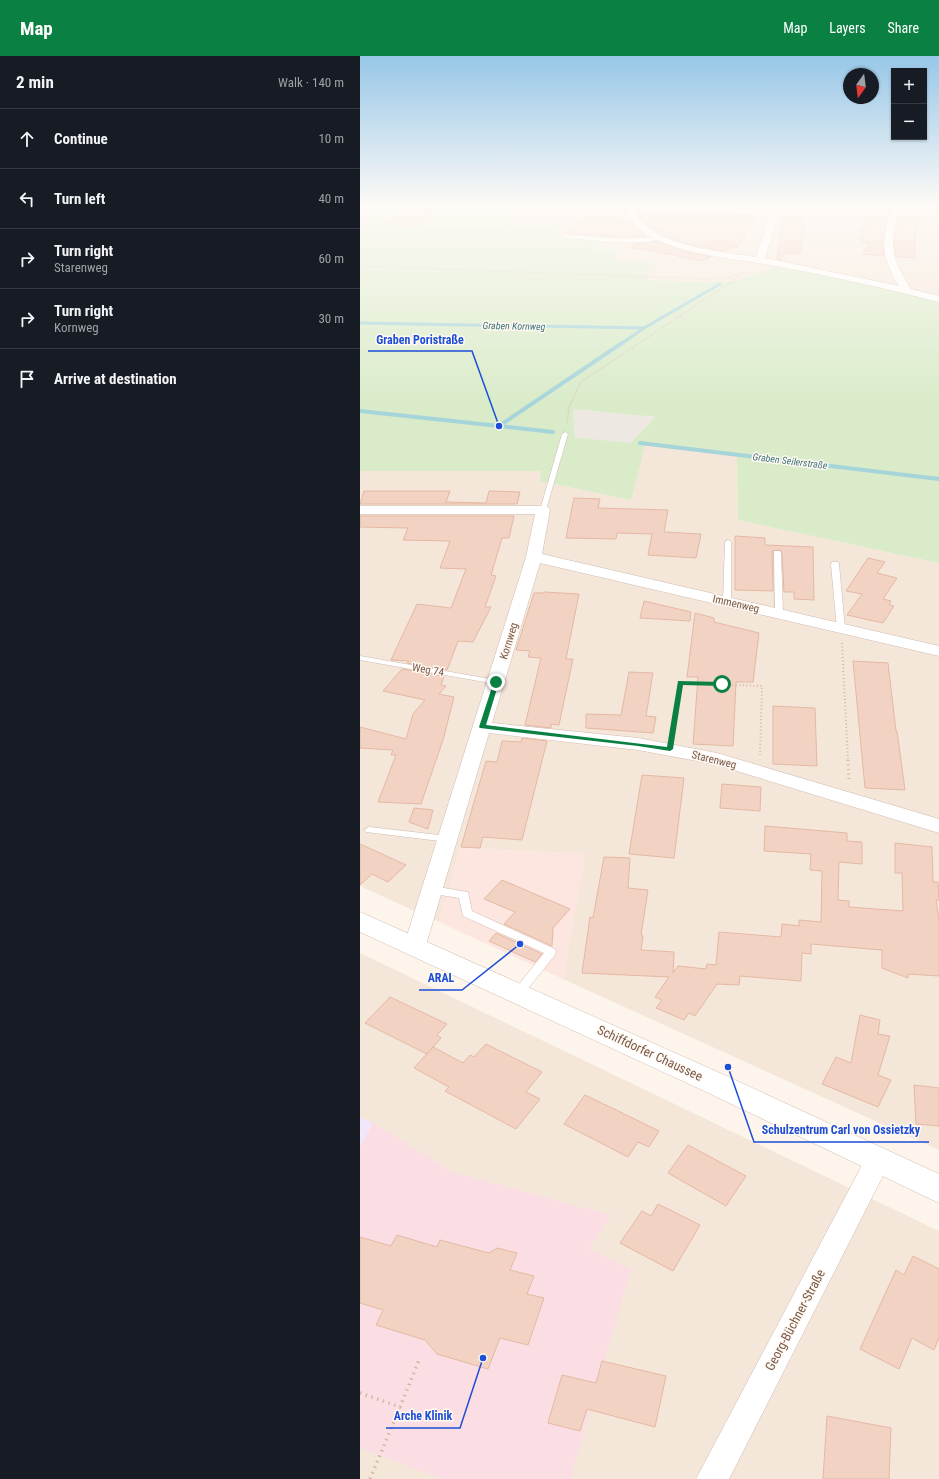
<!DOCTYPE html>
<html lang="en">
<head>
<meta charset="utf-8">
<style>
  :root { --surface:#171b24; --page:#20242c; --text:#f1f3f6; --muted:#9ea1a6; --line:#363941; --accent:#0b8043 }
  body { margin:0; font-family:"Roboto Condensed",sans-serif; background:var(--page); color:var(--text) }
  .controls { position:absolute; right:12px; top:12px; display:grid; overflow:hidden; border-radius:0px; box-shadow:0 1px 3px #0004 }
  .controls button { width:36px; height:36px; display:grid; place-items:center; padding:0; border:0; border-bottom:1px solid var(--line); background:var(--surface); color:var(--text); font:20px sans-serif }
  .compass { position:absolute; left:483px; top:12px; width:36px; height:36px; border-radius:50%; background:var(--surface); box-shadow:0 1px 3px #0004; rotate:194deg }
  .stop { position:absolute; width:12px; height:12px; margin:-9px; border:3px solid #0b8043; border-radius:50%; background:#fff }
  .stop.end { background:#0b8043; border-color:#fff; box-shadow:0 1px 4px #0008 }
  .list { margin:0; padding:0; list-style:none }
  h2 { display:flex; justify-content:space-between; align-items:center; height:52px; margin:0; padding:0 16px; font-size:17px }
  h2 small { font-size:13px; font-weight:400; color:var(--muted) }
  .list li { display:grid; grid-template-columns:26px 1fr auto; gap:12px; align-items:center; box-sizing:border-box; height:60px; padding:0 16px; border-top:1px solid var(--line) }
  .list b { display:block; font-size:15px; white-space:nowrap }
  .list p { margin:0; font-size:13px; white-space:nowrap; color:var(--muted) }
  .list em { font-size:13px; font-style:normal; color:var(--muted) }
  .icon { flex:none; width:22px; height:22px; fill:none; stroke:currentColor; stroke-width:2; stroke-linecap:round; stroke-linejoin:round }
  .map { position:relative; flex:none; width:579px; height:1423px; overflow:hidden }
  header { display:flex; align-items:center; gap:24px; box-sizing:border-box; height:56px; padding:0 20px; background:var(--accent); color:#fff }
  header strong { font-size:19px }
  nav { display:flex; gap:22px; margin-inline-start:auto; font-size:14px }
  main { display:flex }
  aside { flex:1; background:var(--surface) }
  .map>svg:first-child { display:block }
  .residential { fill:#f4e6d9 }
  .commercial { fill:#fce6df }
  .industrial { fill:#eee8e3 }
  .education { fill:#f2e7fa }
  .medical { fill:#fadee3 }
  .green { fill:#d9ebc9; fill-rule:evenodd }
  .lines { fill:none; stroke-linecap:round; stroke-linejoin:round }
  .stream-far1 { stroke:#a5d4d9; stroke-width:3 }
  .stream { stroke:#a5d4d9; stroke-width:4 }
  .building { fill:#f2d3c3; stroke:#e5b8a3 }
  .service-casing { stroke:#d0bcb0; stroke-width:1 }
  .minor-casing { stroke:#d0bcb0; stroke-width:1 }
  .secondary-casing { stroke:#d5beb0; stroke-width:1 }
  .path-far3 { stroke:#d8b6a5; stroke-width:1.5; stroke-dasharray:0.5 1.5; stroke-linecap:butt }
  .path-far2 { stroke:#d8b6a5; stroke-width:2; stroke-dasharray:1 2.5; stroke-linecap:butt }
  .path-far1 { stroke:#d8b6a5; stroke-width:3; stroke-dasharray:1 3.5; stroke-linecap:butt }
  .path { stroke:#d8b6a5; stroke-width:3.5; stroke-dasharray:1.5 4.5; stroke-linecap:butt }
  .service { fill:#fff; fill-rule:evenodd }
  .minor { fill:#fff; fill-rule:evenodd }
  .secondary { fill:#fff; fill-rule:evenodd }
  .route { fill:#0b8043 }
  .labels { text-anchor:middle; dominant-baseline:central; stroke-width:3; stroke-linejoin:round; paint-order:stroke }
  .far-water-label { font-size:10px; font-style:italic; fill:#40767d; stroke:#fff9f2 }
  .street-label { font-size:11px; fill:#795a4d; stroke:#fff9f2 }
  .near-street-label { font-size:13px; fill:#795a4d; stroke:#fff9f2 }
  .leader { fill:none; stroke:#1d4ed8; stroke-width:1.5 }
  .callout-dot { fill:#1d4ed8; stroke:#fff9f2; stroke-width:1.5 }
  .callout-label { font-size:12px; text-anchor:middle; font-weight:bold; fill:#1d4ed8; stroke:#fff9f2; stroke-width:3; stroke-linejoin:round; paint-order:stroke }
</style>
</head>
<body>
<header>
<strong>Map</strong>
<nav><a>Map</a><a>Layers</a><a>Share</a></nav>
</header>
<main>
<aside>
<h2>2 min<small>Walk · 140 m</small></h2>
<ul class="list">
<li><svg class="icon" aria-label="ahead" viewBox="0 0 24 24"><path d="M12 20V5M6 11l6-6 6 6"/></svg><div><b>Continue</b></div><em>10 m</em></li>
<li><svg class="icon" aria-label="left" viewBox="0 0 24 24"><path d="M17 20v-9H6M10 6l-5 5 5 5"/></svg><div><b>Turn left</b></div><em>40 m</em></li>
<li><svg class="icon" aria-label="right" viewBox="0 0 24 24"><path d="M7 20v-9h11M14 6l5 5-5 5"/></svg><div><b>Turn right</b><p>Starenweg</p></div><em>60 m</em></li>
<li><svg class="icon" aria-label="right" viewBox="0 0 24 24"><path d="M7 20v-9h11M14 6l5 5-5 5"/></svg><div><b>Turn right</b><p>Kornweg</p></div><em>30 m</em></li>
<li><svg class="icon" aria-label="arrive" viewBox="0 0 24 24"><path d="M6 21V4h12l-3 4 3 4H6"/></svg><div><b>Arrive at destination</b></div></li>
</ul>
</aside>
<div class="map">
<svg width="579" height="1423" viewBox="0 0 579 1423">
  <rect width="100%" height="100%" fill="#fdf5eb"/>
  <!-- residential -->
  <g class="residential">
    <path d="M176 149H579V246L417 210 377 225 345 226 288 224 254 204 259 195 236 193 244 184 195 180 206 168 153 164Z"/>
    <path d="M284 389 377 400 378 464 579 507V1094L203 923 225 798 100 792 79 866 0 830V415H182L180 425 271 444Z"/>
    <path d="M0 897 579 1175V1423H0Z"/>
  </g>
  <!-- commercial -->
  <path class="commercial" d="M100 792 226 798 203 923 79 866Z"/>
  <!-- industrial -->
  <g class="industrial">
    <path d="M0 149H19L0 178Z"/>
    <path d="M213 353 297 361 270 387 215 381Z"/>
  </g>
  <!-- education -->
  <path class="education" d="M0 1061 13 1067 0 1091Z"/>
  <!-- medical -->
  <path class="medical" d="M13 1067 92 1116 250 1159 230 1193 271 1213 210 1423H82L0 1392V1091Z"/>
  <!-- green -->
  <path class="green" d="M19 149H176L153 164 207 168 195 180 244 184 236 193 259 195 254 204 289 206 288 224 345 226 377 225 417 210 537 234 579 246V507L378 464 377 400 285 389 271 444 180 425 181 415H0V178ZM213 353 296 361 270 387 215 381Z"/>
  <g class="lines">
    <!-- stream-far1 -->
    <g class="stream-far1">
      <path d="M0 267 284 272"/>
      <path d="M261 288 284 272 360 228"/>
    </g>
    <!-- stream -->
    <g class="stream">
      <path d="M0 355 139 370 262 287"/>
      <path d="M139 370 193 376"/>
      <path d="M280 387 579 423"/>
    </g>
  </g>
  <!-- building -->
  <g class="building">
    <path d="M425 149H449L440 167 444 168 440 197H424L421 204 417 203Z"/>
    <path d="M512 149H530L523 182 524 200 503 198 510 187 502 186 503 183H500Z"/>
    <path d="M541 149H562V151L565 152 555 179V202L536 201 534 184Z"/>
    <path d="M231 151 263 154 266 158 228 155Z"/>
    <path d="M48 153 72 154 56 169 27 168Z"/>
    <path d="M276 155 287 156 396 160 377 192 373 191 365 195 328 188 310 182 295 174 283 165Z"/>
    <path d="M223 160 269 163 279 174 287 180 264 181 207 177Z"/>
    <path d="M297 185 322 195 351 201 341 205 289 194 271 192 275 188Z"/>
    <path d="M4 435H90L86 446 126 447 129 435 160 436 157 448H0Z"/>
    <path d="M214 442 240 443 238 452 308 454 304 476 341 478 336 502 288 499 292 478 257 477 256 483 206 482Z"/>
    <path d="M0 460H154L149 482H142L131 519 136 520 125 551H131L113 586 98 585 87 614 47 607 49 605 31 604 57 548 91 552 106 513 80 512 90 485 43 484 48 472 0 471Z"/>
    <path d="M375 480 405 482V489L453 491 454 544 434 543V536H424L422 497 420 494 412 495 413 535 375 534Z"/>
    <path d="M508 502 525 506 517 517 537 522 523 543 531 545 529 549 534 550 523 567 487 559 502 538 486 535Z"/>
    <path d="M184 536 219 538 206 603H213L207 631 199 669 191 668V672L165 669 181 602 168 601 170 595 156 594 174 537H183Z"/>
    <path d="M284 545 331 556 330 565 280 562Z"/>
    <path d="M335 557 354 562V566L399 577 393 626H376L373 690 333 688 338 621H327Z"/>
    <path d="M493 605 528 607 536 675H537L545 734 505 732Z"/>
    <path d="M42 613 84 620 81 629 86 630 79 638 94 641 83 684 61 748 18 746 36 699H31L33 694 0 692V671L46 683 53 658 65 644 23 635Z"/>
    <path d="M269 616 293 617 286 660 296 661 293 677 226 672V658L261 659Z"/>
    <path d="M413 650 455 652 457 710 413 708Z"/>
    <path d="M162 682 187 685 162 784 123 781 120 792 101 791 126 705 137 706 142 685 161 686Z"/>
    <path d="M282 719 324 722 314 802 269 798Z"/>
    <path d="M362 728 401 731 400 755 360 752Z"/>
    <path d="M54 752 73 754 68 773 49 766Z"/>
    <path d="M405 770 487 777V785L502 786V808L479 806 478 844 489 845V851L543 855 542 817H535V787L572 791 573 826H578L579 844H576L579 864V920L548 918V922L522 912V894L451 888V898L442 897 441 925 380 920 379 929 357 928 335 960 329 957 324 964 296 952 302 944 295 941 309 921 222 917 230 861 233 862 244 801 270 802 268 832 288 834 281 879 283 880 281 894 314 896 313 917 318 910 346 913 347 908 356 909 359 876 421 881 422 868 439 870V864L461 866 462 815 450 814 451 798 404 795Z"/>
    <path d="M0 788 46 809 28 826 12 818 0 829Z"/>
    <path d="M142 824 210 853 193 872 192 890 144 868 155 856 124 843Z"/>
    <path d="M136 877 182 898 175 906 129 885Z"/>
    <path d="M30 941 87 968 77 979 81 982 67 998 5 967Z"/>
    <path d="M500 959 520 964 518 978 530 980 518 1019 531 1024 518 1051 462 1028 476 1001 491 1007Z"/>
    <path d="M126 988 182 1016 166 1036 180 1043 156 1073 85 1035 89 1031 54 1012 73 991 103 1007 110 999 114 1001Z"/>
    <path d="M554 1029 579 1032V1070L556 1068Z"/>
    <path d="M225 1039 252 1052 299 1075 289 1091 278 1086 268 1101 204 1068Z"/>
    <path d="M328 1089 386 1120 366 1150 308 1117Z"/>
    <path d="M298 1148 340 1169 313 1215 260 1187 282 1155 291 1160Z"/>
    <path d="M37 1179 77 1191 80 1184 129 1197 137 1192 157 1197 150 1214 174 1220 167 1238 184 1242 168 1289 140 1282 128 1313 77 1298 65 1284 16 1269 23 1254 0 1247V1181L31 1190Z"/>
    <path d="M553 1200 579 1213V1281L574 1294 552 1282 539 1313 500 1293 536 1214 544 1219Z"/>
    <path d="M242 1305 306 1320 295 1371 227 1353 220 1375 188 1367 202 1319 236 1327Z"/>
    <path d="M467 1360 531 1372 529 1423H463Z"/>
  </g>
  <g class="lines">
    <defs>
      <g id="service">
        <path d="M183 153 271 160 273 161 271 162 184 155Z"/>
        <path d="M204 179 264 183 300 181 302 182C285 191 223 184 203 181Z"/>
        <path d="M205 376 208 378 186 454 185 455H181L180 454 202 378Z"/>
        <path d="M368 484 371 486V546L367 548 363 546 365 486Z"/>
        <path d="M414 495H420L421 497 423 558 419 560 415 558Z"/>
        <path d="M472 506H478L479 508 485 573 481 575 477 573 471 508Z"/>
        <path d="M0 600 136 624 140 626 136 628 0 604Z"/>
        <path d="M9 771 88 780 93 783 88 786 6 776 4 774Z"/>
        <path d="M72 830 108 836 112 855 195 893 196 896 195 899 162 940 158 941 154 940 152 937 184 897 103 860 99 842 68 837 67 834 68 831Z"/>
      </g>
      <g id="minor">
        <path d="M263 149H308L412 154 416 149H424L419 157 405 202 539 230C519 197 522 186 532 149H540C529 190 529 197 551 233L579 240V246C523 232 467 219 410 209 372 202 331 200 295 183 280 176 269 165 263 149ZM273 153 410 159 396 201C360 195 290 191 273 153Z"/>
        <path d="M0 450H183L188 451 190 454 182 498 579 590V600L180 507 132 667 278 682 357 697 579 763V777L354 708 278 694 129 677 66 889 63 895 55 897 47 895 44 889 166 501 175 458H0Z"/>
        <path d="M518 1092 527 1096 531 1104 369 1423H336L509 1096Z"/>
      </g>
      <path id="secondary" d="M0 856 362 1018 579 1118V1147L342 1034 0 876Z"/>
    </defs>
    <!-- service casing -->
    <use href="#service" class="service-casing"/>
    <!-- minor casing -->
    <use href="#minor" class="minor-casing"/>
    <!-- secondary casing -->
    <use href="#secondary" class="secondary-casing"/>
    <!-- path-far3 -->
    <g class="path-far3">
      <path d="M0 168 13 149"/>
      <path d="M1 168 169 178"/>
      <path d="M0 210 345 223 367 222 387 216"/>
      <path d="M207 368 209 351 221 326 378 221"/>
    </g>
    <!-- path-far2 -->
    <g class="path-far2">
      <path d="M482 587 488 705"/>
      <path d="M312 679 320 627 402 630 400 699"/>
    </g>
    <!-- path-far1 -->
    <path class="path-far1" d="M488 704 489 726"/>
    <!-- path -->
    <g class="path">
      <path d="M0 1337 40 1351 59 1304"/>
      <path d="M10 1423 40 1351"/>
    </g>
    <!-- service -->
    <use href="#service" class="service"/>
    <!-- minor -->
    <use href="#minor" class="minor"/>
    <!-- secondary -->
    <use href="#secondary" class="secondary"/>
  </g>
  <!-- sky -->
  <linearGradient id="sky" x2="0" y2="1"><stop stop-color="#97c7e8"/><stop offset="0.43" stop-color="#fefaf6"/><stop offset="1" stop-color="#fefaf6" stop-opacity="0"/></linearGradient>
  <rect width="579" height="349" fill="url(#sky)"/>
  <!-- route -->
  <path class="route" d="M134 625 139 626 126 669 307 691 318 625 362 626 365 628 362 630 323 629 313 693 310 695 278 690 120 672 119 671Z"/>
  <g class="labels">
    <!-- far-water labels -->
    <g class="far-water-label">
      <text transform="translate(154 270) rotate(1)">Graben Kornweg</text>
      <text transform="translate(430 405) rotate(7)">Graben Seilerstraße</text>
    </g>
    <!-- street labels -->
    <g class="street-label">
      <text transform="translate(376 548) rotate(13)">Immenweg</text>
      <text transform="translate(149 585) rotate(-73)">Kornweg</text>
      <text transform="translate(68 614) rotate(10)">Weg 74</text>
      <text transform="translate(354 704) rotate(14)">Starenweg</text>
    </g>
    <!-- near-street labels -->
    <g class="near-street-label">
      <text transform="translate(290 997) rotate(25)">Schiffdorfer Chaussee</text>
      <text transform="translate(435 1264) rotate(-62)">Georg-Büchner-Straße</text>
    </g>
  </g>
  <!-- callouts -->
  <path class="leader" d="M139 370L112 295H8M160 888L102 934H59M368 1011L394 1086H569M123 1302L100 1372H26"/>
  <g class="callout-dot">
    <circle cx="139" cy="370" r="4"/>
    <circle cx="160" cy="888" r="4"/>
    <circle cx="368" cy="1011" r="4"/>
    <circle cx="123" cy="1302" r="4"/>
  </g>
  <g class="callout-label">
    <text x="60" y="288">Graben Poristraße</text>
    <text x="81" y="926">ARAL</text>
    <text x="481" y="1078">Schulzentrum Carl von Ossietzky</text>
    <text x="63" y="1364">Arche Klinik</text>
  </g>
</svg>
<div class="controls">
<button>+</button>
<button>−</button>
</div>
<svg class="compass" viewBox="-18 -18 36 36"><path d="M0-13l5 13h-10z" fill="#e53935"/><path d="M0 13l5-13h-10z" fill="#9ea1a6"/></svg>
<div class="stop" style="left:362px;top:628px"></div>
<div class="stop end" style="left:136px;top:626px"></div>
</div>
</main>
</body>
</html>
